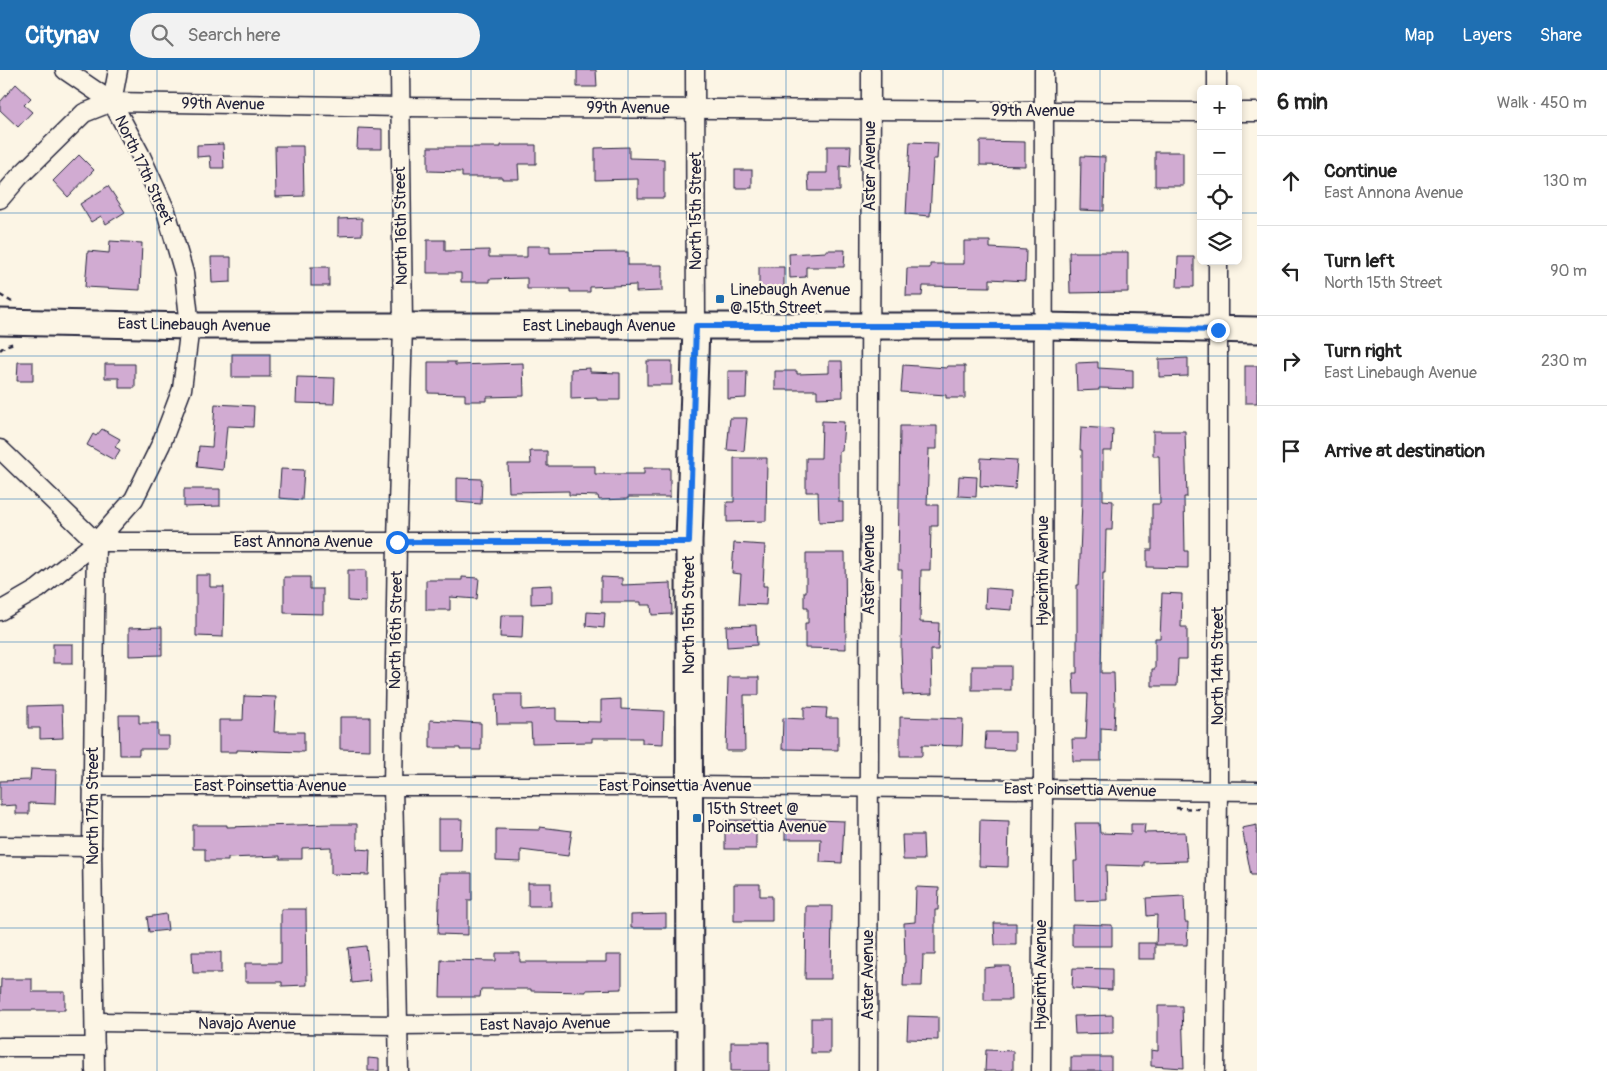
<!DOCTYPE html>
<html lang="en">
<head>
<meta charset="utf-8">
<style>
  :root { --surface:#fff; --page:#f2f2f2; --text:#222; --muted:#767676; --line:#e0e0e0; --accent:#1f6fb2 }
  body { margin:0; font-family:Pangolin,sans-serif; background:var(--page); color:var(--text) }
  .controls { position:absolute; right:15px; top:15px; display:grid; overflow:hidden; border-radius:8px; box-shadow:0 2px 8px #0003 }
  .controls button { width:45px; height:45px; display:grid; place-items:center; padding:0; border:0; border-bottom:1px solid var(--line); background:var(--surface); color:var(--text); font:25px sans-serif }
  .stop { position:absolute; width:15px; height:15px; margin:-11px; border:4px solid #1a73e8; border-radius:50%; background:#fff }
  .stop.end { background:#1a73e8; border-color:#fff; box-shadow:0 1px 5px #0008 }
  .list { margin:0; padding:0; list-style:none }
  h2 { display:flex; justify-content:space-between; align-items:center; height:65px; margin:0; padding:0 20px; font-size:21px }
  h2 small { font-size:16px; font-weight:400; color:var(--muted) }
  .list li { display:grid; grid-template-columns:32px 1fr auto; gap:15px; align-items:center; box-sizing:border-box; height:90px; padding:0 20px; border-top:1px solid var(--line) }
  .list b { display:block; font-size:19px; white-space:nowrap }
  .list p { margin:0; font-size:16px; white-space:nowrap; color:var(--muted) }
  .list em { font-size:16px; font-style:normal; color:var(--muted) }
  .icon { flex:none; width:28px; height:28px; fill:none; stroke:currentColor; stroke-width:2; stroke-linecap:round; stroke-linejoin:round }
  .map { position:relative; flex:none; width:1257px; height:1001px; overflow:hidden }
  header { display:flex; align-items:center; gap:30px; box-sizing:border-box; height:70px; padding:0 25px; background:var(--accent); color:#fff }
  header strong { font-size:24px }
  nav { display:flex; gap:28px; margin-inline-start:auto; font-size:18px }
  .search { width:350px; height:45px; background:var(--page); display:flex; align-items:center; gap:12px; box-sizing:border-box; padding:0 18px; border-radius:28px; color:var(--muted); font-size:19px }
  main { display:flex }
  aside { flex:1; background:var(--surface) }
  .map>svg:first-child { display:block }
  .building { fill:#d1abd2; stroke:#22223b }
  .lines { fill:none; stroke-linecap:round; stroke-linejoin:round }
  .street-casing { stroke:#22223b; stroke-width:21 }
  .secondary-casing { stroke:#22223b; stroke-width:29 }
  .path { stroke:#22223b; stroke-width:2.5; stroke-dasharray:5 4; stroke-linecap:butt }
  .street { stroke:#fcf5e5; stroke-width:18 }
  .secondary { stroke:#fcf5e5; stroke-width:25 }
  .route { stroke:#1a73e8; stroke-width:6 }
  .grid { fill:none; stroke:#1f6fb2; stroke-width:1; stroke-opacity:0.55 }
  .poi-dot { fill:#1f6fb2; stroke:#fcf5e5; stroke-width:2 }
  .labels { text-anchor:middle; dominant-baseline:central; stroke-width:4.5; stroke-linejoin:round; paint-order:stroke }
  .street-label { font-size:16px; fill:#22223b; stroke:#fcf5e5 }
  .poi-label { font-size:16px; fill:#22223b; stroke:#fcf5e5; text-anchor:start }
</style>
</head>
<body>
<header>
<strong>Citynav</strong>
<div class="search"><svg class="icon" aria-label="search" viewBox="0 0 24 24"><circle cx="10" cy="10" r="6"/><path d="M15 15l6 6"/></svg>Search here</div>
<nav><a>Map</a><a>Layers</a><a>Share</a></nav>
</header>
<main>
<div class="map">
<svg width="1257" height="1001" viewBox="0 0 1257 1001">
  <rect width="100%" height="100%" fill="#fcf5e5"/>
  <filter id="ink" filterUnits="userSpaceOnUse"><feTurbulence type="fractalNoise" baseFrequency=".02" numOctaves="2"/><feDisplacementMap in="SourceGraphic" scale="10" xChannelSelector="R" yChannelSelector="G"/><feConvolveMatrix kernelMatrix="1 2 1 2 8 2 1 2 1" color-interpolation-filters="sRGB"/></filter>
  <g filter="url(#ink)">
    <!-- building -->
    <g class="building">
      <path d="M577 0H596L597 17H577Z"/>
      <path d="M16 14 31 28 24 35 32 42 18 57 0 40V32Z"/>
      <path d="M358 58 382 59V79H357Z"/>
      <path d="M980 71 1025 72V96L980 95Z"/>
      <path d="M910 72 938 73 937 89H933L930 146 906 144Z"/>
      <path d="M223 74 224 98H211L210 86 197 87V75Z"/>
      <path d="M501 75H536V94H518L519 109H502V107H462V102L428 101V77H501Z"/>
      <path d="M275 76H303L304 126 276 127Z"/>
      <path d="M827 76H851L850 97 840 96V121H809L808 103H827Z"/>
      <path d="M629 77V88L664 89V128H638V109L595 110V78Z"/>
      <rect x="1155" y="82" width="28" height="34"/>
      <path d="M79 85 94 100 68 127 53 111Z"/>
      <path d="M1081 86 1105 87 1104 141 1080 140Z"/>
      <rect x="735" y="100" width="17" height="18"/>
      <path d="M108 116 125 142 106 154 101 146 91 152 80 134Z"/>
      <path d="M362 148V165L338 166V149Z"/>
      <path d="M427 170H445V181L489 180V187H527V176H550V183L628 182V195H662V221L636 222V215L590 217V222H570V219H527V208L489 209V212H461V203H427Z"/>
      <path d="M110 171 142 173 140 220 85 217 88 181 109 183Z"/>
      <path d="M964 171H990V178L1026 180 1025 211 990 209V217L923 216 922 226H906L907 198H930V194H964Z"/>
      <path d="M826 180H845L844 197H806V207L790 208 789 184 826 182Z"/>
      <path d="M1069 182H1128V222L1070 223Z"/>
      <path d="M211 187H231V212L212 213Z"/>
      <path d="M1178 187H1194V217H1177Z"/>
      <rect x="311" y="197" width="18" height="19"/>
      <path d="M759 197H784V219L759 220Z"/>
      <rect x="232" y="284" width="38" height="23"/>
      <path d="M1188 288V306L1159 307V289Z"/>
      <rect x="647" y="291" width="25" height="24"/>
      <path d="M829 291H842L843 327 817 328V320H775V301H797V304L829 303Z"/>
      <path d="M18 292H33V311H17Z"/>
      <path d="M428 292H455V295L523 293 524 326 487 327V331H465V324L428 323Z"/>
      <path d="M1098 292V298L1133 300V319L1099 318V320L1077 321 1076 293Z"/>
      <path d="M105 294H135V318H119V308H105Z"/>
      <path d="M903 295 947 298V296H965V328H946V325L901 322Z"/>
      <rect x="1245" y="296" width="12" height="37"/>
      <path d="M590 298V302L620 303V330H597V328L571 329V299Z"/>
      <path d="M728 301H747L746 328 728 329Z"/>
      <path d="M297 307 335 308 334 334 296 333Z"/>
      <path d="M215 334 254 336 253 357 227 356 223 400 197 397 199 376 212 377Z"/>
      <path d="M730 348H747L744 381 727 380Z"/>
      <path d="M822 351 844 352 842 381H839V432H843V451L819 452 818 422H806V388H821Z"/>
      <path d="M900 356H937V379H929L927 435H938V456H931L930 500H921L920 552 939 553 938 580H931L932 624 903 625 901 580 902 500H898Z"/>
      <path d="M1081 357 1113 359 1112 381H1103V430L1113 431 1112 460H1106L1105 503H1103L1101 603H1114L1115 637 1114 659 1101 658V691H1073L1072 669H1086L1088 624H1074L1073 603H1077V515H1079L1082 430V380H1080Z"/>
      <path d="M102 359 120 369 115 377 120 380 114 390 87 375 93 364 96 366Z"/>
      <path d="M1153 361H1185L1187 427H1184L1185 481H1188V498L1147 497V480H1152V434H1160L1159 386H1153Z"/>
      <path d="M530 381H547V396H595V404H644V398H670V427H628V429L599 430 598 426 569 425V421L509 422 508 394H531Z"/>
      <path d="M734 388H767L766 451 727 452V432H734Z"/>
      <path d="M981 388 1017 390 1015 419 980 416Z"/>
      <path d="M281 399 304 400 302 430 279 428Z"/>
      <path d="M959 406 977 407 976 427 958 426Z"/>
      <path d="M457 408 482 409 481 434 457 432Z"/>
      <path d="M184 419H220V436L184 437Z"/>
      <path d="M734 473 765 475 763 516H767L766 535 739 534 741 504 732 503Z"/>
      <path d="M806 483H845L846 579 805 578V553H808V537H804V522H806Z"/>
      <path d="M348 500H366V532L348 531Z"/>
      <path d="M196 505H210V517H224L223 567 196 566Z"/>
      <path d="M284 507H310V519H323V544L284 543Z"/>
      <path d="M462 507 479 508 477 529 450 527V540H426V510H462Z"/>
      <path d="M601 507 622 508V515L671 513 672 544 652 545 651 535H641V532H601Z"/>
      <path d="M552 515V533L531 534V516Z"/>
      <path d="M986 518 1013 520 1012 540 985 538Z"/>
      <path d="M1162 523 1182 524 1181 557H1187V589H1178L1177 616H1152V599H1155V568H1160Z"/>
      <path d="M587 542 605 543 604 558 586 556Z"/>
      <path d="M501 545H523L522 568 500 567Z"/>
      <path d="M756 555 757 575 727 577 726 556Z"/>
      <path d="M162 557V585L129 586V558Z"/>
      <rect x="53" y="574" width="20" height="19"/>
      <rect x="972" y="596" width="39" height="24"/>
      <path d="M728 607H759V625H744L745 681H726Z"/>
      <path d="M496 624H522V640L556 638V651L601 652V630L621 629V639L664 641 663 674 642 673V668H592V672L532 673 531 654H497Z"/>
      <path d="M244 626 276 627 274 662H304V682L237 680V682H219V650H243Z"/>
      <path d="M62 635 63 668 40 669V658H28V636Z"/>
      <path d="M804 637 827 638 826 648H838V680L782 679 783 648 804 649Z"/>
      <path d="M119 645H139V653H158V666H169V679H139V685H120Z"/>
      <path d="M340 647H370V680L340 679Z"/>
      <path d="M900 647 963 649 962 676 922 675V686H900Z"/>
      <path d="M430 650 481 653V680H460V678H430Z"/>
      <path d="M986 662H1015V680L985 679Z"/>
      <path d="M31 699 56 700 55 734 29 733V744H16V735L0 736V711L30 710Z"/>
      <path d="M438 749H462L461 780H438Z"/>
      <path d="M785 749 844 751 842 793 820 792 821 769H785Z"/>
      <rect x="725" y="750" width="31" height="29"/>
      <path d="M980 750 1009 751 1008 797 979 796Z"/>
      <path d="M1075 753H1099L1100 763 1131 764V754H1145L1144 763 1185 762 1187 791 1144 792V796L1106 795 1107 830 1075 831 1074 791H1077Z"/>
      <path d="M331 754H357V779L370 780 369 805 331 804V777L302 778V789H280V786L228 788V791H205V779H193V755H227V757Z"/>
      <path d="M1257 755V805H1251L1242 758Z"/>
      <path d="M540 757 572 761 568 786 521 780V792L496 791V759L540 760Z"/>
      <path d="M902 765H923L924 790H903Z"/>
      <path d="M440 803H472V830H468V865L438 864Z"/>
      <rect x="528" y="813" width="23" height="23"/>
      <path d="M734 814H760V826H772V851H734Z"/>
      <path d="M916 817 939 818 938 840H935V885H923L922 916H903L904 893H905L904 853 915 852Z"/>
      <path d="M1184 826 1185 852H1188L1187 875H1156L1157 845 1147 846 1146 828Z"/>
      <path d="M806 836H832L831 909H805Z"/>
      <path d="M281 839H306L307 915 282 916V912H245V893H281Z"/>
      <path d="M166 844 168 860 149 862 147 847Z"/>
      <path d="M666 844V858H631V845Z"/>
      <path d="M994 853H1016V875H995Z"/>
      <path d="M1072 854 1112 855V876H1072Z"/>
      <rect x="1138" y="873" width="17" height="16"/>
      <path d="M366 876 370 911 352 913 348 878Z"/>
      <path d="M192 882H221V903H193Z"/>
      <path d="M496 883H520V892H606V885H622V919L586 920V922L531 921V919H481L480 927H440L441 890 496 891Z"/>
      <path d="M995 896H1010L1011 930H984V898L995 897Z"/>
      <path d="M1073 898 1112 899V920L1072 918Z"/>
      <path d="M1 909H32V922H65V940H0Z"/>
      <path d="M1158 936H1182L1184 998 1151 996V980L1158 981Z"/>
      <path d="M1113 945V963L1075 964 1074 946Z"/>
      <path d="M908 946 938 947V970L907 969Z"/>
      <rect x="811" y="948" width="19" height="35"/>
      <rect x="731" y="972" width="38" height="29"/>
      <path d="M986 980 1013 981V1001H985Z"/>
      <rect x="1071" y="987" width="40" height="14"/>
      <path d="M368 988 379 989V1001H368Z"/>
    </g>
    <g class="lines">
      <defs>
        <g id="street">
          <path d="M65 0 112 32 400 37 1201 42"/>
          <path d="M695 0 696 256"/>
          <path d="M1217 19V0"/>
          <path d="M112 32 118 0"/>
          <path d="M1238 42H1257"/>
          <path d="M0 129 19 107 84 43 112 32"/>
          <path d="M0 379 96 472"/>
          <path d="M0 541 38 519 96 472H689"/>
          <path d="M92 716H690L1257 721"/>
          <path d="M0 776 92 777"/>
          <path d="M95 952 399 955 690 952"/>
          <path d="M0 977H95"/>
          <path d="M95 1001 92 777 96 472 134 429 161 374 182 319 190 256 184 203 166 141 140 84 112 32"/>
          <path d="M399 1001 393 716 397 472 403 256 400 0"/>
          <path d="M868 1001 871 0"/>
          <path d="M1041 1001 1043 720 1044 0"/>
          <path d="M1215 1001 1218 721V191"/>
        </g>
        <g id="secondary">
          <path d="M0 252 190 256H1044L1257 260"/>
          <path d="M690 1001 689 472 696 256"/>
        </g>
      </defs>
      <!-- street casing -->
      <use href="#street" class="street-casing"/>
      <!-- secondary casing -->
      <use href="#secondary" class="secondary-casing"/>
      <!-- path -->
      <g class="path">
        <path d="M0 225 12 232"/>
        <path d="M0 280 5 276 14 273"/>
        <path d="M1176 738 1201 739"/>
      </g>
      <!-- street -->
      <use href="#street" class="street"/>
      <!-- secondary -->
      <use href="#secondary" class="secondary"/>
    </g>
  </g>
  <g class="lines" filter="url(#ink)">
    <!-- route -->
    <path class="route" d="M397 472H689L696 256H1044L1218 260"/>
  </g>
  <!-- grid -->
  <path class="grid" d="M157 0V1001M314 0V1001M471 0V1001M628 0V1001M786 0V1001M943 0V1001M1100 0V1001M0 143H1201M1238 143H1257M0 286H1257M0 429H1257M0 572H1257M0 715H1257M0 858H1257"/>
  <!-- markers -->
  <g class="poi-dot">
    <rect x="715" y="224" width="10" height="10" rx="2.5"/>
    <rect x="692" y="743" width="10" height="10" rx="2.5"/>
  </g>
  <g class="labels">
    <!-- street labels -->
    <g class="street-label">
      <text transform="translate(223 34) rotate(1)">99th Avenue</text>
      <text x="628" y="38">99th Avenue</text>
      <text x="1033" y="41">99th Avenue</text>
      <text transform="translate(870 96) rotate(-90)">Aster Avenue</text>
      <text transform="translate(144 100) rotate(65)">North 17th Street</text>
      <text transform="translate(696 141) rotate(-90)">North 15th Street</text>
      <text transform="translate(401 156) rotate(-91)">North 16th Street</text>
      <text transform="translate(194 255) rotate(1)">East Linebaugh Avenue</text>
      <text x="599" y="256">East Linebaugh Avenue</text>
      <text x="303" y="472">East Annona Avenue</text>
      <text transform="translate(869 500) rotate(-90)">Aster Avenue</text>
      <text transform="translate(1043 501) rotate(-90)">Hyacinth Avenue</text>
      <text transform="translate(689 545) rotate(-90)">North 15th Street</text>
      <text transform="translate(396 560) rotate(-89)">North 16th Street</text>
      <text transform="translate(1218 596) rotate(-90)">North 14th Street</text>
      <text x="270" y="716">East Poinsettia Avenue</text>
      <text x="675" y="716">East Poinsettia Avenue</text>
      <text transform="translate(1080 720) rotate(1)">East Poinsettia Avenue</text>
      <text transform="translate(93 736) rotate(-90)">North 17th Street</text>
      <text transform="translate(868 905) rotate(-90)">Aster Avenue</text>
      <text transform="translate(1041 905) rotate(-90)">Hyacinth Avenue</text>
      <text x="247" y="954">Navajo Avenue</text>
      <text transform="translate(545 954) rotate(-1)">East Navajo Avenue</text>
    </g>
    <!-- poi labels -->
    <g class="poi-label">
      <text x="730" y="220">Linebaugh Avenue<tspan x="730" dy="18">@ 15th Street</tspan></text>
      <text x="707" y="739">15th Street @<tspan x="707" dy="18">Poinsettia Avenue</tspan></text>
    </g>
  </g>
</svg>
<div class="controls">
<button>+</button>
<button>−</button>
<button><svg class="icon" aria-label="locate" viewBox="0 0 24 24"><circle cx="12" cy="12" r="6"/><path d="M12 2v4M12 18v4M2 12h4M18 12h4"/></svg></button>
<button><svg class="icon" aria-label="layers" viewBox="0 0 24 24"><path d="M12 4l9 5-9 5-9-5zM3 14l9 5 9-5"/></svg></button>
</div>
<div class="stop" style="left:397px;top:472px"></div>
<div class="stop end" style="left:1218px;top:260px"></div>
</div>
<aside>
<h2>6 min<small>Walk · 450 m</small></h2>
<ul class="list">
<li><svg class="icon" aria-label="ahead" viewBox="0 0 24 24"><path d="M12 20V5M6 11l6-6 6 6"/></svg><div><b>Continue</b><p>East Annona Avenue</p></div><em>130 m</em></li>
<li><svg class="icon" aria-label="left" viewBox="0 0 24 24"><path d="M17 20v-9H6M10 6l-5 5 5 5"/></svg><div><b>Turn left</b><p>North 15th Street</p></div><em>90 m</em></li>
<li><svg class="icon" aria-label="right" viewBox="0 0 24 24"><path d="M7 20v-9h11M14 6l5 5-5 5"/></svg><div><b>Turn right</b><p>East Linebaugh Avenue</p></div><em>230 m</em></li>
<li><svg class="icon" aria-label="arrive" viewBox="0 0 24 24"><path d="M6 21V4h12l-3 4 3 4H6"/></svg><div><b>Arrive at destination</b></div></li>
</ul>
</aside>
</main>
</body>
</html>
